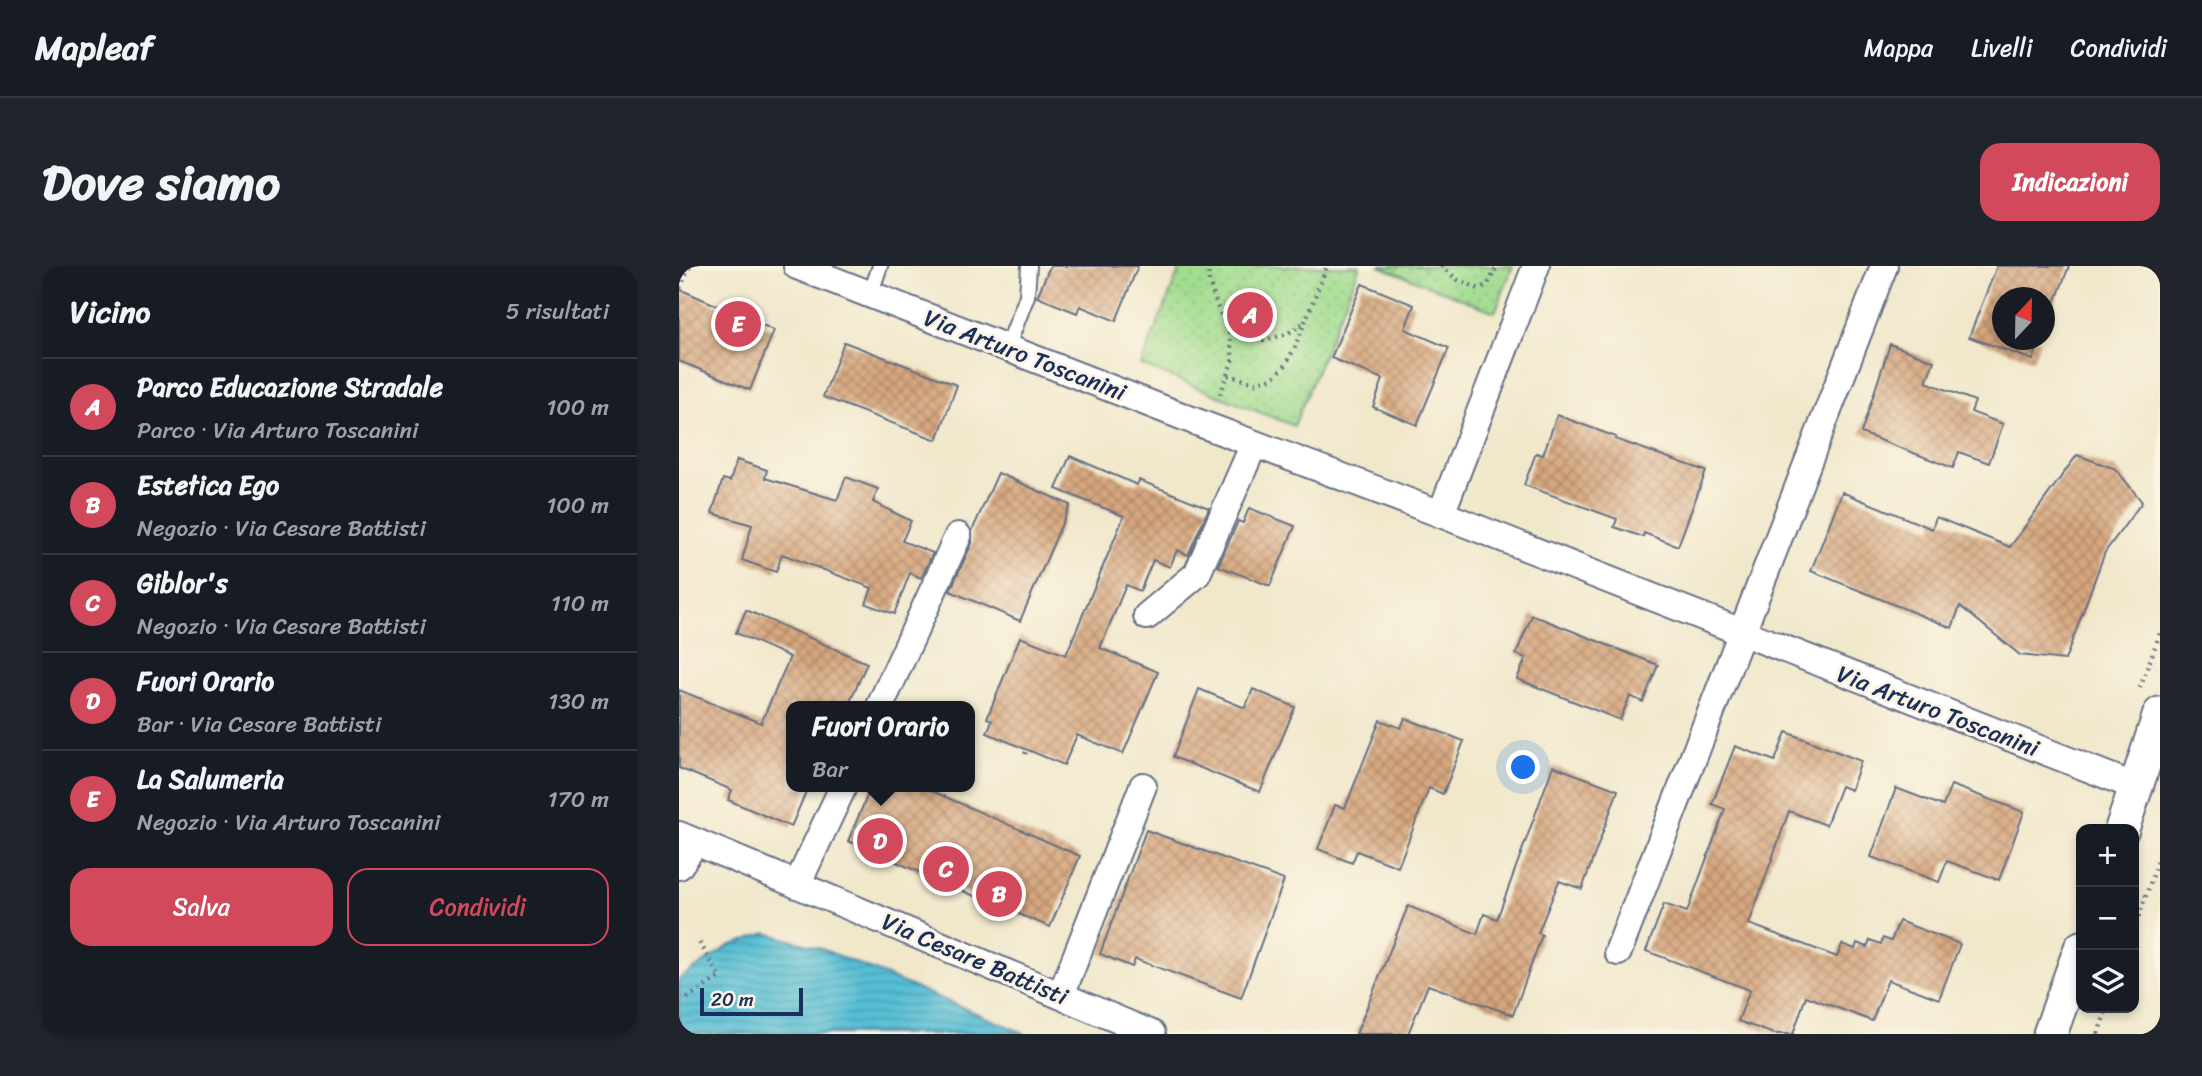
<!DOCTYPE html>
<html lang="it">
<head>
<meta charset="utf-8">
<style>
  :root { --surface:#171b24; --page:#20242c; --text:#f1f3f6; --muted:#9ea1a6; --line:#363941; --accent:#d1495b }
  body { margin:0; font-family:Sriracha,sans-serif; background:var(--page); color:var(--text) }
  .controls { position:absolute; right:21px; bottom:21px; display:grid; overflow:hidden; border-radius:14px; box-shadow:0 4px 10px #0003 }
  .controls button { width:63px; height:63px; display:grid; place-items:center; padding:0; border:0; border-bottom:2px solid var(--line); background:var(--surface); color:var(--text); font:35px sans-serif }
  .compass { position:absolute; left:1313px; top:21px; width:63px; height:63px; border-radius:50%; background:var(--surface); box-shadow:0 4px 10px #0003; rotate:22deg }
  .scale { position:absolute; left:21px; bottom:18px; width:103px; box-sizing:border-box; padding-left:7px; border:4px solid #1b2f5e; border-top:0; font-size:19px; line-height:24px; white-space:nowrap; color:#1b2f5e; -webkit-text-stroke:5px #fcf5e5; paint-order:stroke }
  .you { position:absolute; left:845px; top:502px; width:24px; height:24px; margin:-18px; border:5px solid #fff; border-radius:50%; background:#1a73e8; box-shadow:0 0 0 10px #1a73e833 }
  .badge { display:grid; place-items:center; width:46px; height:46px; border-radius:50%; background:var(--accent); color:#fff; font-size:23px; font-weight:700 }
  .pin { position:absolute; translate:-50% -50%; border:4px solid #fff; box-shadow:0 2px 7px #0006 }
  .popup { position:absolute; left:107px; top:435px; width:189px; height:91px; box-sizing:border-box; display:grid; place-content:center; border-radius:14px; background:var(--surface); filter:drop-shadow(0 2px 5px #0005); font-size:23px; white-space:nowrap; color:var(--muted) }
  .popup b { font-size:26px; color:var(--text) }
  .popup::after { content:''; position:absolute; left:50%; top:100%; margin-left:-14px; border:14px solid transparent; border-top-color:var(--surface) }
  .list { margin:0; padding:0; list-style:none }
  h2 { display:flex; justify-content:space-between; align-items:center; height:91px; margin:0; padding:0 28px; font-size:30px }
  h2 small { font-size:23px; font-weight:400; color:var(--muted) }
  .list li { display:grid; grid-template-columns:46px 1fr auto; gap:21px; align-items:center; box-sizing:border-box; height:98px; padding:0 28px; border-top:2px solid var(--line) }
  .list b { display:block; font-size:26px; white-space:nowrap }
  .list p { margin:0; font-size:23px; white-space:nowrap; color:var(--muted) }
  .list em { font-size:23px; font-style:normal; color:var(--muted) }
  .actions { display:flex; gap:14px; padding:21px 28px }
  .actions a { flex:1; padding:16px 0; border:2px solid var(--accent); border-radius:21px; text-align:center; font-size:24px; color:var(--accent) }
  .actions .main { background:var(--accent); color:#fff }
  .icon { flex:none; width:38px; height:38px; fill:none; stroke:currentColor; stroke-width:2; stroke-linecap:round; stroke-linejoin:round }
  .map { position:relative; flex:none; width:1481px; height:768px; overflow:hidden; border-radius:21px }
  header { display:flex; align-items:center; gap:42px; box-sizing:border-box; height:98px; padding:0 35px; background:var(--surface); border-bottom:2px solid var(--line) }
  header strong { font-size:33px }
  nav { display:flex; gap:38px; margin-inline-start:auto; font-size:24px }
  .intro { display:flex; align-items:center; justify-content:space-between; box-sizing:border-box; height:168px; padding:0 42px }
  h1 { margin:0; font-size:49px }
  .button { padding:18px 32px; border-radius:21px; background:var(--accent); color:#fff; font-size:24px; font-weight:700 }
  main { display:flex; gap:42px; padding:0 42px }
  aside { flex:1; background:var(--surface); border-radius:21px; box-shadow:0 4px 10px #0003 }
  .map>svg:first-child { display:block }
  .park { fill:url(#park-dots); stroke:#5e8676; stroke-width:2 }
  .water { fill:url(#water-rules); stroke:#39779a; stroke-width:2 }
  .building { fill:url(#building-cross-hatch) }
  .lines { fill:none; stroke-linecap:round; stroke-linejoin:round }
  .service-casing { stroke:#667084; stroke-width:18 }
  .minor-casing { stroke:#667084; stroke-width:30 }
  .tertiary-casing { stroke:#667084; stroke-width:37 }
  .path { stroke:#667084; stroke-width:4.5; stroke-dasharray:2 5; stroke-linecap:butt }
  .service { stroke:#fff; stroke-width:14 }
  .minor { stroke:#fff; stroke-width:26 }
  .tertiary { stroke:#fff; stroke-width:33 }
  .labels { text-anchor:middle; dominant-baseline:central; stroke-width:6; stroke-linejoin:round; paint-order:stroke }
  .street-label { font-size:24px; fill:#1b2f5e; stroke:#fcf5e5 }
</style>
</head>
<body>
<header>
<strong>Mapleaf</strong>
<nav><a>Mappa</a><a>Livelli</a><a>Condividi</a></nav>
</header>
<div class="intro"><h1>Dove siamo</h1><a class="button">Indicazioni</a></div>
<main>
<aside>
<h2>Vicino<small>5 risultati</small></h2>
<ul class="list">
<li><span class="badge">A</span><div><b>Parco Educazione Stradale</b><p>Parco · Via Arturo Toscanini</p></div><em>100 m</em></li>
<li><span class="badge">B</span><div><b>Estetica Ego</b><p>Negozio · Via Cesare Battisti</p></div><em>100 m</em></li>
<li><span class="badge">C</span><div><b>Giblor's</b><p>Negozio · Via Cesare Battisti</p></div><em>110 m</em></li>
<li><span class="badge">D</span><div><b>Fuori Orario</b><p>Bar · Via Cesare Battisti</p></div><em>130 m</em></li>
<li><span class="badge">E</span><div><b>La Salumeria</b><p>Negozio · Via Arturo Toscanini</p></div><em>170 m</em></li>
</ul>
<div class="actions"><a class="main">Salva</a><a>Condividi</a></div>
</aside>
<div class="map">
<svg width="1481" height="768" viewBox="0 0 1481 768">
  <defs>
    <pattern id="park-dots" width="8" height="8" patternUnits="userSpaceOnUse" patternTransform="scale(1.75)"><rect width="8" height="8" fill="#a1dc8f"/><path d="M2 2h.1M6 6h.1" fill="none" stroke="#8abd7e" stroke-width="1.8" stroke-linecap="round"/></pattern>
    <pattern id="water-rules" width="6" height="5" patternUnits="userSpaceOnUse" patternTransform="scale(1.75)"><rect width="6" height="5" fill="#57bfd5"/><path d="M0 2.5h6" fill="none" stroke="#479cb0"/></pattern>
    <pattern id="building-cross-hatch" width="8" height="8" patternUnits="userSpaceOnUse" patternTransform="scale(1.75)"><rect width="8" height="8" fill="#d7a77e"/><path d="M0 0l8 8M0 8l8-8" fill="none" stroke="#ae886a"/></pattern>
  </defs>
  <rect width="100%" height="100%" fill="#fcf5e5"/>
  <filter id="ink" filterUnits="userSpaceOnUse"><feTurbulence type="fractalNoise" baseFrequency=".0143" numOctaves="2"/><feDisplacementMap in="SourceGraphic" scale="14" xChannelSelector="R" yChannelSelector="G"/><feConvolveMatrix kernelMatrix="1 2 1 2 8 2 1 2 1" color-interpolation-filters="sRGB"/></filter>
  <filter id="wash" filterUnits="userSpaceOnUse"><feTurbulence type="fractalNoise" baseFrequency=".00686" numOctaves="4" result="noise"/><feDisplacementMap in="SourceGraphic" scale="28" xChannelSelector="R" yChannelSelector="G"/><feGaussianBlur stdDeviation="1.57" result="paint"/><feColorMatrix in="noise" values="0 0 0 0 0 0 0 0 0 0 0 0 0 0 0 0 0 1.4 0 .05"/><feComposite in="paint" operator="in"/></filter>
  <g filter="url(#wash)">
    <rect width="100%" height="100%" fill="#f1e8cc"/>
    <!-- park -->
    <g class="park">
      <path d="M502 0H681L615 160 462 99Z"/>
      <path d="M700 0H834L816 46Z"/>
    </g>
    <!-- water -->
    <path class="water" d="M87 667 143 683 347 768H0V713L50 680Z"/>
    <g id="blocks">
      <!-- building -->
      <g class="building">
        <path d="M371 0H459L437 55 401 40 398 47 358 31Z"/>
        <path d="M1318 0H1390L1366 63V32H1324V74H1361L1354 94 1290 71Z"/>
        <path d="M683 18 735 39 726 63 770 82 738 159 694 141 704 113 652 92Z"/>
        <path d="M0 23 95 64 71 124 0 95Z"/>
        <path d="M165 76 278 119 258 174 144 131Z"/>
        <path d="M1211 78 1255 95 1247 116 1296 135 1292 146 1324 158 1310 197 1280 186 1274 202 1182 167Z"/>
        <path d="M878 149 937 171 936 173 1027 205 999 280 965 267 964 271 935 261 938 253 845 219 857 187 864 189Z"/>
        <path d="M1398 189 1437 203 1463 236 1426 286 1386 394 1341 389 1281 340 1273 362 1132 305 1163 226 1253 263 1257 251 1331 281Z"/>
        <path d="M391 190 458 219 460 214 530 242 509 289 498 284 491 301 474 294 461 325 447 319 421 382 479 406 444 488 398 469 385 499 308 467 313 454 308 452 341 371 387 389 445 250 377 223Z"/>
        <path d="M58 194 88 204 86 212 158 234 167 211 199 223 194 236 232 255 223 275 254 287 242 312 231 307 215 348 187 338 193 322 103 288 97 306 63 294 73 259 33 247 44 213 51 215Z"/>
        <path d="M319 207 391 239 341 355 271 325 293 277V265Z"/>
        <path d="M570 242 616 260 591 320 539 300 559 255 564 257Z"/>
        <path d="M67 344 188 397 169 440H112V521H129L112 561 49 534 53 524 0 502V424L82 457 111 391 57 367Z"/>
        <path d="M853 349 979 399 964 436 951 430 941 454 838 413 847 392 837 388Z"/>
        <path d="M520 423 566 442 574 423 616 441 581 526 494 491Z"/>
        <path d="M726 452 785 475 764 528 750 522 719 601 678 585 673 597 639 583 656 539 666 542 701 454 722 462Z"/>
        <path d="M1107 466 1182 495 1172 524 1162 520 1147 559 1110 545 1070 658 1158 691 1163 678 1176 683 1178 677 1188 681 1191 674 1202 678 1204 672 1212 675 1220 655 1281 678 1260 733 1209 714 1193 755 1127 730 1114 768H1095L1059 755 1071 724 967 685 985 638 1008 646 1046 543 1033 538 1056 480 1096 495Z"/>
        <path d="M874 500 939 524 903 623 880 615 859 667 863 669 834 749 749 719 729 768H677L729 640 798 668 805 648 818 653Z"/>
        <path d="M1272 519 1345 546 1320 614 1268 595 1260 616 1192 591 1217 522 1264 540Z"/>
        <path d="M192 521H244L401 590 371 661 291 628 169 575Z"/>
        <path d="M467 564 605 614 562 732 456 693 453 701 421 688Z"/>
      </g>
    </g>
  </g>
  <g filter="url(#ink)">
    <use href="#blocks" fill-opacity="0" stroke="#667084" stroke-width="2"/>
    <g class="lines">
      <defs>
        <g id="service">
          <path d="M191 29 201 0"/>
          <path d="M328 82 348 30 350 0"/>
        </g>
        <g id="minor">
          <path d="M118 0 528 160 762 248 1457 521"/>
          <path d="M762 248 857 0"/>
          <path d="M468 350 518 308 575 178"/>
          <path d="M201 440 279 270"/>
          <path d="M0 569 473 768"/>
          <path d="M0 600 17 576"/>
          <path d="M118 619 164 521"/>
          <path d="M939 686 1205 0"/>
          <path d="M382 729 464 520"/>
        </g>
        <g id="tertiary">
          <path d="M1443 563 1481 448"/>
          <path d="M1371 768 1402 682"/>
        </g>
      </defs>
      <!-- service casing -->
      <use href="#service" class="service-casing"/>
      <!-- minor casing -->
      <use href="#minor" class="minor-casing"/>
      <!-- tertiary casing -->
      <use href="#tertiary" class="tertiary-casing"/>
      <!-- path -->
      <g class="path">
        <path d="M529 0 530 16 540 45 550 65 554 93 540 132"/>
        <path d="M762 0 779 14 800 23 809 18 818 0"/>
        <path d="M1 22 11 0"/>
        <path d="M550 65 584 75 608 68 626 56"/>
        <path d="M549 109 576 117 594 112 606 100 616 81 648 0"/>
        <path d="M1461 422 1481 367"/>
        <path d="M346 488 348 483"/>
        <path d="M1455 664 1481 589"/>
        <path d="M8 732 41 711 19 674"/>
        <path d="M1419 768 1428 742"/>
      </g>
      <!-- service -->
      <use href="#service" class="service"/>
      <!-- minor -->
      <use href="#minor" class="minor"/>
      <!-- tertiary -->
      <use href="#tertiary" class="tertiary"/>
    </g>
  </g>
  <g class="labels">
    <!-- street labels -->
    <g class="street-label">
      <text transform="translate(346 89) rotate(21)">Via Arturo Toscanini</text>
      <text transform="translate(1259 445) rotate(21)">Via Arturo Toscanini</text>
      <text transform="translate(296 693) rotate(23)">Via Cesare Battisti</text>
    </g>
  </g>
</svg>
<div class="controls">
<button>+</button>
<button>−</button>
<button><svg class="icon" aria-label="layers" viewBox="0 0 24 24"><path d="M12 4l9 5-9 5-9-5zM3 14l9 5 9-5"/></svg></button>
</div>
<svg class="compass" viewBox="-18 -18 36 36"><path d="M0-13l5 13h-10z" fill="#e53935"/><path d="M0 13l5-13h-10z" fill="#9ea1a6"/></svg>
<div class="scale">20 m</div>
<div class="you"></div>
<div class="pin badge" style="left:571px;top:49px">A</div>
<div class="pin badge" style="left:320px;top:628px">B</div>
<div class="pin badge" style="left:267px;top:603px">C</div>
<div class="pin badge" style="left:201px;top:575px">D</div>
<div class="popup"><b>Fuori Orario</b>Bar</div>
<div class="pin badge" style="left:59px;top:58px">E</div>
</div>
</main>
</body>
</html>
